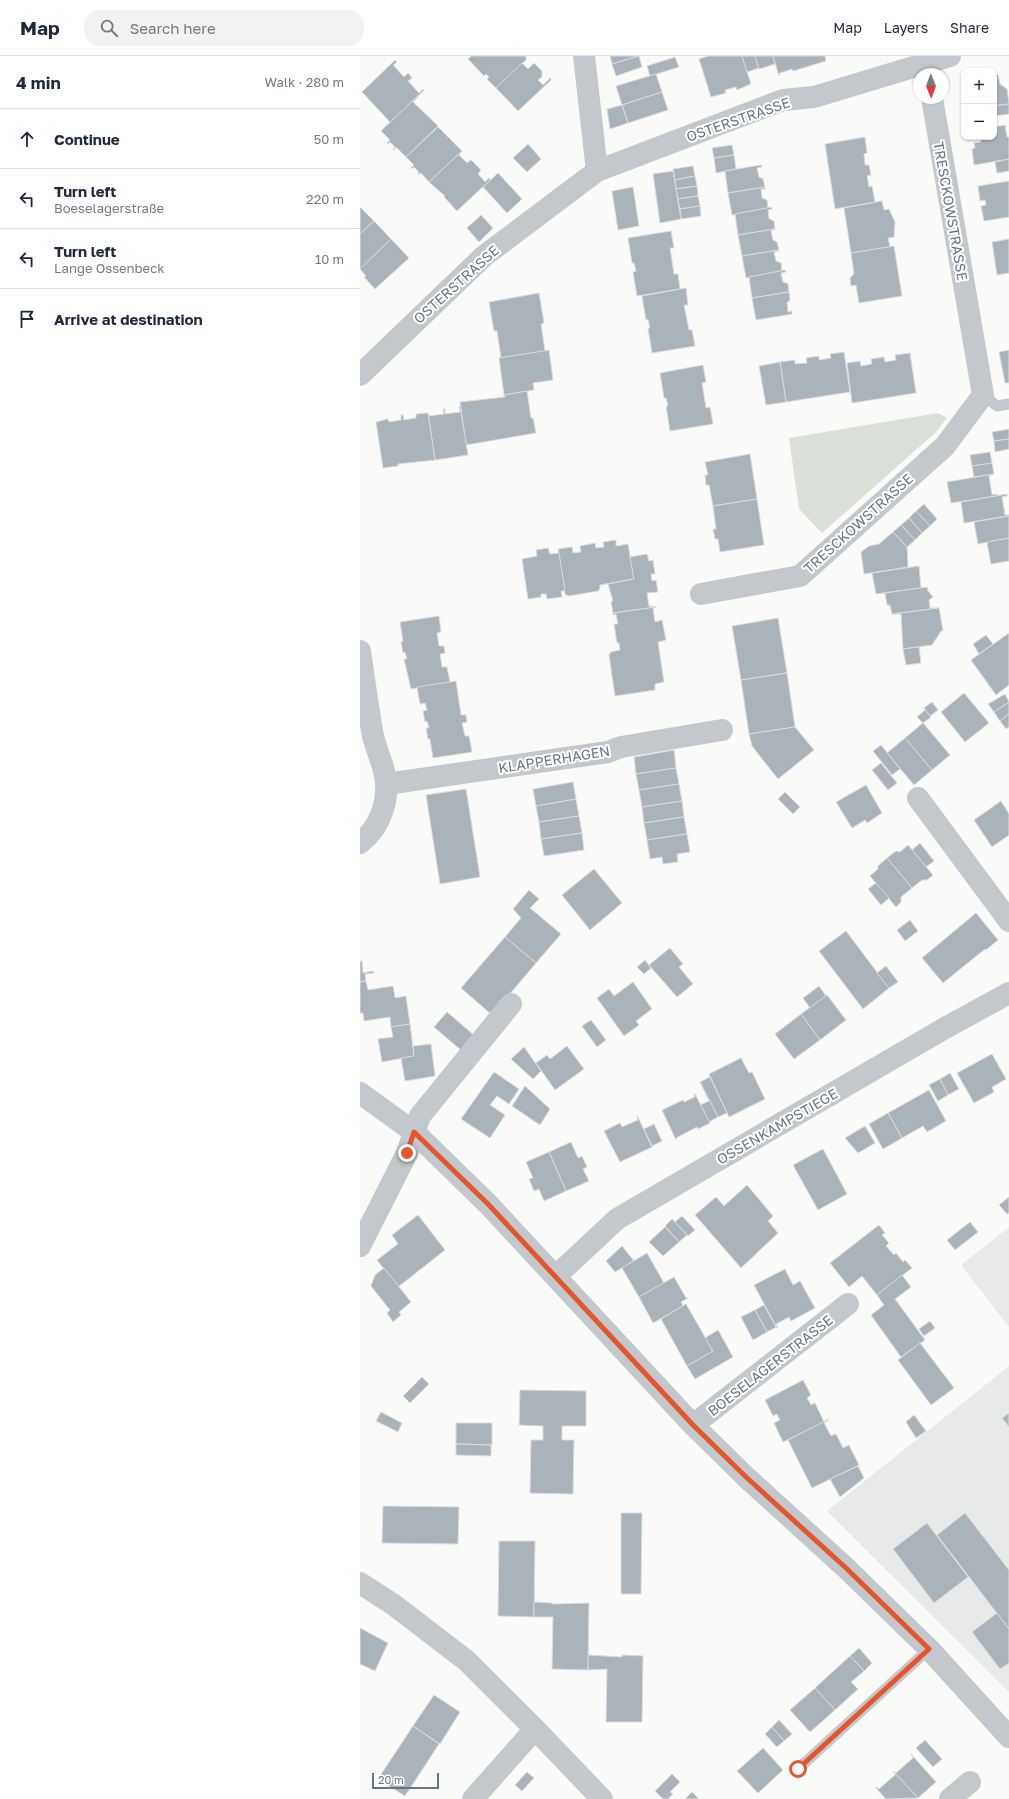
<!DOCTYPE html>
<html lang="en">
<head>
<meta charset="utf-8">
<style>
  :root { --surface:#fff; --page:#f2f2f3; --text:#1f2937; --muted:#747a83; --line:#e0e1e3 }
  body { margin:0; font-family:"Golos Text",sans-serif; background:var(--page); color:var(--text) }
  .controls { position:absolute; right:12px; top:12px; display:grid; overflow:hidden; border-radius:8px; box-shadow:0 1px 3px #0004 }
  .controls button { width:36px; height:36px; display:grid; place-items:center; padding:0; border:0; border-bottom:1px solid var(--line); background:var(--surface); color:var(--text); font:20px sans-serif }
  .compass { position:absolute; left:553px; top:12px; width:36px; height:36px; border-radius:50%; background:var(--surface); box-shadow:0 1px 3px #0004; rotate:179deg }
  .scale { position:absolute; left:12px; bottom:10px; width:67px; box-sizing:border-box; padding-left:4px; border:2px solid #657683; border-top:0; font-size:11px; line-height:14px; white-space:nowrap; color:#657683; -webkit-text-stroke:3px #fff; paint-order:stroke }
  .stop { position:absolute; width:12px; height:12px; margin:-9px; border:3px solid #e4572e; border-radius:50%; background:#fff }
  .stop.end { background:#e4572e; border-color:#fff; box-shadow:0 1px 4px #0008 }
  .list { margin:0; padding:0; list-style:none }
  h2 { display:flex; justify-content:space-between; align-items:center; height:52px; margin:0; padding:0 16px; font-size:17px }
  h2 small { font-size:13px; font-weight:400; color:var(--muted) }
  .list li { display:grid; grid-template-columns:26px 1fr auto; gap:12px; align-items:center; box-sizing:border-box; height:60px; padding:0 16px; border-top:1px solid var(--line) }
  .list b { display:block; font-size:15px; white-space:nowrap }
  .list p { margin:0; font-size:13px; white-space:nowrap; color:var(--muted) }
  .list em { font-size:13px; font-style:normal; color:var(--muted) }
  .icon { flex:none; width:22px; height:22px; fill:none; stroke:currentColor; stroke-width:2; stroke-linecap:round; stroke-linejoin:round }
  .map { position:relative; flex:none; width:649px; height:1743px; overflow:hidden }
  header { display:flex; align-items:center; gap:24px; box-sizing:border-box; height:56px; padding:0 20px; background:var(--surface); border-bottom:1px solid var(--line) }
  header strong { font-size:19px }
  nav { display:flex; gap:22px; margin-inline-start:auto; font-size:14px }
  .search { width:280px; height:36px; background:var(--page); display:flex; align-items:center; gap:10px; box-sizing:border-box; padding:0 14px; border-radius:16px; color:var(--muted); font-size:15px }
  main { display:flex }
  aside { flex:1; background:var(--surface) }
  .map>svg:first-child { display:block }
  .built { fill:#e8e9e9 }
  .green { fill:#dadfd7 }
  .building { fill:#aab3b9; stroke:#dcdcda }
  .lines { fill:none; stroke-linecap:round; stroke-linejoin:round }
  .service { stroke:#c3c8cc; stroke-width:11 }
  .minor { stroke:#c3c8cc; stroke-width:22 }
  .tertiary { stroke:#c3c8cc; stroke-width:22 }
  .route { stroke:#e4572e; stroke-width:5 }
  .labels { text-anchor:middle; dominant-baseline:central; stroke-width:4; stroke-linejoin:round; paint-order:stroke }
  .street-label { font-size:14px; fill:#657683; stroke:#fff }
</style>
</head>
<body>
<header>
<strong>Map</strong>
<div class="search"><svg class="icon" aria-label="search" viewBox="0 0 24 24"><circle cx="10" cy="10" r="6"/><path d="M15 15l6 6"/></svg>Search here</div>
<nav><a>Map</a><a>Layers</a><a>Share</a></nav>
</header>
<main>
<aside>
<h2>4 min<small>Walk · 280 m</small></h2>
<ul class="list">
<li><svg class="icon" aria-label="ahead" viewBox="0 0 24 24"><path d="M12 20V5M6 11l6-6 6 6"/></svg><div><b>Continue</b></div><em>50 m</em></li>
<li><svg class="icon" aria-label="left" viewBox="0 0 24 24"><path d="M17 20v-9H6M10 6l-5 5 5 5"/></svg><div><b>Turn left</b><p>Boeselagerstraße</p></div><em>220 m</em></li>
<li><svg class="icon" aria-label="left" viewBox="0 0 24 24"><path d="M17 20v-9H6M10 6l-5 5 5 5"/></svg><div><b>Turn left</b><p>Lange Ossenbeck</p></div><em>10 m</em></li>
<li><svg class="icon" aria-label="arrive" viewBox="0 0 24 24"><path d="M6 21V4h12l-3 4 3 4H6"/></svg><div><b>Arrive at destination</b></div></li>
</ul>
</aside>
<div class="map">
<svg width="649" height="1743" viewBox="0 0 649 1743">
  <rect width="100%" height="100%" fill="#fafaf8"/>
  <!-- built -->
  <g class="built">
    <path d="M649 1171V1271L601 1209Z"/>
    <path d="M649 1310V1636L467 1455Z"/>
  </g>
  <!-- green -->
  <path class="green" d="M578 357 587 362 575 377 462 477 439 453 429 382Z"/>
  <!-- building -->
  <g class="building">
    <path d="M111 0H166V4L136 32 127 23 129 21 126 18 124 20 108 3Z"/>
    <path d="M250 0H279L252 8Z"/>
    <path d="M279 0 282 11 256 20 252 8Z"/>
    <path d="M348 0H382L391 28 377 34 376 31 365 34 366 37 351 41 339 3Z"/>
    <path d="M382 0H395L399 12 387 16Z"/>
    <path d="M395 0H413L415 8 399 13Z"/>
    <path d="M413 0H465L466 5 433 15 432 13 420 17 419 20Z"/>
    <path d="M315 1 319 11 290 20 287 10Z"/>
    <path d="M35 4 37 6 33 9 44 21 48 17 52 22 48 25 59 37 63 33 64 34 21 75 30 66 2 36Z"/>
    <path d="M162 7 168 13 174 7 182 15V21L178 24 183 29 190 22 191 24 158 55 136 32Z"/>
    <path d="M634 16 638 19 640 28 647 33 649 48 634 50Z"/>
    <path d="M296 18 302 36 262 49 256 30Z"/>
    <path d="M64 34 53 46 78 70 46 101 36 91 34 94 33 93 35 91 30 86 28 88 27 87 30 84 21 75Z"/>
    <path d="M302 36 308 54 268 67 262 49Z"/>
    <path d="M649 48V58L634 60V50Z"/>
    <path d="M262 49 268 67 250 73 247 53Z"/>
    <path d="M645 69 647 81H649V103L614 109 612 93 615 92 614 87 621 86 620 81H634V71Z"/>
    <path d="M78 71 102 95 69 126 61 117 58 119 59 116 54 111 52 113 51 112 54 109 46 101Z"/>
    <path d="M505 81 507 97 504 98 505 109H509L511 119 507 120 509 131 512 130 515 146 475 153 465 88Z"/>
    <path d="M168 88 181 103 167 116 153 102Z"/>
    <path d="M372 89 374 99 354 102 352 92Z"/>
    <path d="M102 95 99 99 107 107 111 104 121 114 118 118 125 126 129 122 130 124 97 155 84 141 85 140 69 126Z"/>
    <path d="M374 99 376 113 356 117 354 102Z"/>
    <path d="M649 103V115L637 117 635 106Z"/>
    <path d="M401 109 402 111 397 112 399 121 403 123 405 131 368 137 365 115Z"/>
    <path d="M333 110 335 120 315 124 313 113Z"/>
    <path d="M313 115 321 163 300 167 293 118Z"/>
    <path d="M138 117 162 143 147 157 123 131Z"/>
    <path d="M335 120 337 130 316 133 315 124Z"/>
    <path d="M649 125V161L624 165 621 150 626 149 625 144 620 145 618 130Z"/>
    <path d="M337 130 338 140 318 143 316 133Z"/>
    <path d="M273 131 279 170 258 174 252 135Z"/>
    <path d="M405 131V133H401L402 142 407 144 408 152 372 159 368 137Z"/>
    <path d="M338 140 340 150 320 153 318 143Z"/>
    <path d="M522 145 524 154 529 153 535 166 534 181 528 182 530 191 491 197 484 152Z"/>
    <path d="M340 150 341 160 321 163 320 153Z"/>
    <path d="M0 151 14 165 0 178Z"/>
    <path d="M412 151V153L408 154 409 163 414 165 415 173 378 179 375 158Z"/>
    <path d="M121 159 133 172 119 186 107 172Z"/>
    <path d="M14 165 31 183 0 213V178Z"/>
    <path d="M415 173 411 175 413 184 417 186 419 194 382 200 378 179Z"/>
    <path d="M311 175 314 192H310L314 218H318L320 233 277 240 273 216 276 215 274 207H272L268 182Z"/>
    <path d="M31 183 49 202 15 233 4 221 6 220 0 213Z"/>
    <path d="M649 183V217L637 219 632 186Z"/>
    <path d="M534 190 542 240 499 247 496 229 491 230 490 222 494 218 491 197Z"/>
    <path d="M419 194V195L414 196 416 205 421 207 422 215 386 222 382 200Z"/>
    <path d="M425 214 426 216 421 217 423 226 428 228 429 236 392 242 389 221Z"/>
    <path d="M326 232 328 249H324L329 274H332L335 290 292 297 288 272H290L288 263 286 264 282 240Z"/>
    <path d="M429 236 430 244 427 247 428 256 432 255V258L396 264 392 242Z"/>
    <path d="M179 237 184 267 181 268 185 295 141 302 137 275H134L129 246Z"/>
    <path d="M189 294 193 324 173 327 174 334 144 339 139 302Z"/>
    <path d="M649 294V327H645L639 296Z"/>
    <path d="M484 296 490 336 426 346 420 306 435 304V308L447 307 446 302 459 300V304L471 302 470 298Z"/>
    <path d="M550 297 556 337 492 347 487 307 500 305 501 310 512 308 511 303 524 301 525 306 536 304 535 299Z"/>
    <path d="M420 306 426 346 406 349 399 310Z"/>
    <path d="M343 309 346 326 342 327 346 352 350 351 353 368 310 375 306 350H308L306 342H304L300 317Z"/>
    <path d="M167 335 171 362H173L176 377 106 389 100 346 145 341 144 339Z"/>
    <path d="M100 350 108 399 75 404 68 357 69 360 84 358 83 353H85V358L100 356 99 351Z"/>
    <path d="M67 357H68L75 404 38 408V410L23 412 16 366 28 363 29 366 41 364V359H43L44 364 56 362V358Z"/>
    <path d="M649 373V383L634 385 632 376Z"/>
    <path d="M649 383V393L635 396 634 385Z"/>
    <path d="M630 396 632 407 612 410 610 399Z"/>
    <path d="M390 398 397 443 353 450 349 429H346L345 419H348L345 406Z"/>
    <path d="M632 407 634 418 614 421 612 410Z"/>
    <path d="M634 418 629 420 632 439 637 438V440L591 447 587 426Z"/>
    <path d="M647 438V440L642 441 645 459H649V460L604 467 601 446Z"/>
    <path d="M397 443 404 489 360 496 358 483H355L353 473H356L353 450Z"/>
    <path d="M564 448 577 463 570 470 556 455Z"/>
    <path d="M556 455 570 470 562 477 549 462Z"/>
    <path d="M649 460V482L618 488 614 466Z"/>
    <path d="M549 462 562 477 555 484 541 469Z"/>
    <path d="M541 469 555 484 547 491 533 476Z"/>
    <path d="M533 476 547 491 548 511 504 518 501 496 509 490 519 488Z"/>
    <path d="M649 482V505L631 508 627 486Z"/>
    <path d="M256 484V490L268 488 274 523 240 529V532L238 535 208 540 205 538 198 493 212 491 213 497 221 496 220 490 235 487 236 492 244 491 243 486Z"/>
    <path d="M188 492 190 498 199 497 205 535H201L202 541 187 543 186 538H181V541L168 543 162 503 177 500 176 494Z"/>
    <path d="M287 498 289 505 293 504 295 518H291L292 525 296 524 298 536 287 537 289 550 296 551 253 557 251 545H253L248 528 274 523 270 501Z"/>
    <path d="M559 510 561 532 516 538 512 517Z"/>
    <path d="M567 531 568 535 573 541 569 544 570 552H579L532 558 530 549H527L525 537Z"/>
    <path d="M296 551 293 552 295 566 302 564 306 584 298 586 304 626 295 628V634L255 640 249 599 251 596 260 594 259 587H257L254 568H258L256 558 253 559V557Z"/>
    <path d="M579 552 583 575H581L572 589 543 593 541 558H532Z"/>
    <path d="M79 560 81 576 77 577 79 590H84L85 597 80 598 82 611H87L90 626 51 633 44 603H47L45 596 43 597 41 586 43 585 40 566Z"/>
    <path d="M418 562 427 617 381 624 372 570Z"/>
    <path d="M649 577V629L636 639 611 604Z"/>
    <path d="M626 579 633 588 619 598 613 588Z"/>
    <path d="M559 591 561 607 546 609 543 593Z"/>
    <path d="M427 617 435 671 389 678 381 624Z"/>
    <path d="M96 625 101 659H106L107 666 102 667 105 680H109L112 696 73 702 70 683H68L66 672H69L67 665 65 666 63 655 67 654 65 647 60 648 57 631Z"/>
    <path d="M604 637 629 667 605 686 581 656Z"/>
    <path d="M645 638 649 646 634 656 628 648Z"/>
    <path d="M572 646 578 654 570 660 564 652Z"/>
    <path d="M649 646V658L640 665 634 656Z"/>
    <path d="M565 654 571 661 563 667 557 661Z"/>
    <path d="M649 658V671L646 673 640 665Z"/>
    <path d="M563 667 590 699 572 714 545 682Z"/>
    <path d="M435 671 454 694 418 723 392 690 389 678Z"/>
    <path d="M545 682 572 714 554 729 527 697Z"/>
    <path d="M521 689 540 713 532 719 513 695Z"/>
    <path d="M314 694 316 712 276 718 274 701Z"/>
    <path d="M521 707 537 727 528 734 512 714Z"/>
    <path d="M316 712 319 728 279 734 276 718Z"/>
    <path d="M213 726 216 743 176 750 173 733Z"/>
    <path d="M319 728 322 745 282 751 279 734Z"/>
    <path d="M506 729 522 757 507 767 505 764 492 772 476 746Z"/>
    <path d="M106 733 120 821 80 828 66 739Z"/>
    <path d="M425 736 440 751 433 758 418 743Z"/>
    <path d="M216 743 219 760 179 766 176 750Z"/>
    <path d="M322 745 324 761 284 767 282 751Z"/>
    <path d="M641 745 649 758V779L632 791 614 764Z"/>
    <path d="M219 760 222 777 181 783 179 766Z"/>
    <path d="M324 761 327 778 287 784 284 767Z"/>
    <path d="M222 777 224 794 184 800 181 783Z"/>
    <path d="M327 778 330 796 317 798 318 806 303 808 302 801 290 803 287 784Z"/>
    <path d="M560 787 574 805 566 811 552 794Z"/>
    <path d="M548 789 573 819 567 824H562L552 832 527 802 536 795 540 796Z"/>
    <path d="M527 802 552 832 541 841V846L536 851 510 820 518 813V810Z"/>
    <path d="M234 813 262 847 230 874 202 839Z"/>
    <path d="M516 827 529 842 521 849 508 833Z"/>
    <path d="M169 834 179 843 170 852 201 878 176 907 145 881 161 862 153 853Z"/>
    <path d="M616 857 638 884 626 894 625 893 583 927 562 902Z"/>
    <path d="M550 864 558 875 545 885 537 874Z"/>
    <path d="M486 875 529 932 503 953 459 895Z"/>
    <path d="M145 881 176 907 132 959 101 932Z"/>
    <path d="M310 892 323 908 319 911 333 928 317 941 289 909Z"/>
    <path d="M285 904 291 912 284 918 277 911Z"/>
    <path d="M0 905H2L3 917 13 915 14 917 5 918 6 925 0 926Z"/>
    <path d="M526 910 538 926 529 932 517 917Z"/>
    <path d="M6 925 8 934 33 930 35 942 46 940 50 968 31 971 30 961 4 965 3 957H0V926Z"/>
    <path d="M273 926 292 953 276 965 279 969 264 980 237 942 249 933 254 940Z"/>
    <path d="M459 930 466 940 450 952 443 942Z"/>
    <path d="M467 939 486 964 460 984 441 958Z"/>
    <path d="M87 956 115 980 102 995 74 971Z"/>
    <path d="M441 958 460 984 434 1003 415 978Z"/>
    <path d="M231 964 246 984 237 991 222 970Z"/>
    <path d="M50 968 54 1000 22 1006 18 983 33 981 31 971Z"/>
    <path d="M71 988 75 1020 45 1025 41 1002 54 1000 53 990Z"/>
    <path d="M207 990 224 1013 195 1034 176 1007 187 999 190 1003Z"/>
    <path d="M164 991 181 1015 173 1023 151 1003Z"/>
    <path d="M632 998 646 1023 632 1031 634 1036 614 1047 597 1017Z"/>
    <path d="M381 1002 389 1017 392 1016 405 1043 369 1061 349 1018Z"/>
    <path d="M134 1016 159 1033 149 1048 137 1040 130 1049 145 1059 130 1082 101 1063Z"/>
    <path d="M590 1017 599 1033 588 1039 580 1023Z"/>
    <path d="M350 1021 367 1057 358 1061 340 1026Z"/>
    <path d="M580 1023 588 1039 578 1045 569 1029Z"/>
    <path d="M340 1026 358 1061 349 1066 340 1049 349 1045Z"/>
    <path d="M165 1030 190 1053 180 1069 152 1050Z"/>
    <path d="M569 1034 586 1065 567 1076 563 1070 542 1082 528 1057Z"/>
    <path d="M334 1038H335L350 1067 338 1073 337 1071 316 1082V1084L302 1054 323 1044 324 1046 335 1041Z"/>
    <path d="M528 1057 542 1082 523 1093 509 1068Z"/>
    <path d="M277 1059 292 1091 260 1106 244 1075 260 1067 262 1071 278 1064Z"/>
    <path d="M294 1068 302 1085 292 1090 284 1073Z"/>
    <path d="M505 1070 515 1087 498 1097 485 1082Z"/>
    <path d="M211 1086 218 1102 222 1100 227 1111 223 1113 229 1125 206 1135 189 1096Z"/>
    <path d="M463 1093 487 1138 458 1154 433 1109Z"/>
    <path d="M189 1096 206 1135 184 1145 179 1133 174 1135 169 1123 173 1122 166 1106Z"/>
    <path d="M387 1129 413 1160 408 1165 418 1177 381 1212 335 1159 356 1141 364 1150Z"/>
    <path d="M649 1141V1157L647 1158 639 1149Z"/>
    <path d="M58 1159 85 1194 38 1231 17 1204 38 1188 32 1179Z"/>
    <path d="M322 1160 335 1174 328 1180 315 1166Z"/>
    <path d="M312 1163 327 1179 319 1186 305 1170Z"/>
    <path d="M610 1166 618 1176 595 1194 587 1184Z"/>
    <path d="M519 1169 525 1177 522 1179 529 1187 526 1190 534 1199 536 1197 543 1206 545 1204 552 1212 517 1239 502 1220 489 1231 470 1207Z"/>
    <path d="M305 1171 319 1186 303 1200 289 1186Z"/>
    <path d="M262 1190 274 1205 255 1216 246 1205Z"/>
    <path d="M287 1197 304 1227 279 1241 262 1212Z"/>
    <path d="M24 1212 51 1246 39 1256 41 1259 33 1266 27 1257 30 1254 11 1230 15 1219Z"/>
    <path d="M425 1213 433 1229 440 1225 455 1252 431 1265 429 1261 416 1268 418 1272H417L394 1229Z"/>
    <path d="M542 1219 551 1231 535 1243 565 1284 541 1301 511 1259 524 1249 517 1239Z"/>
    <path d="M314 1221 326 1242H328L321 1246 323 1250 293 1267 279 1241Z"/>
    <path d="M326 1248 353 1295 327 1310 301 1263Z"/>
    <path d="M404 1249 416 1271 407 1276 395 1254Z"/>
    <path d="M395 1254 407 1276 393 1284 381 1261Z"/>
    <path d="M570 1265 575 1272 564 1280 559 1273Z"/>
    <path d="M358 1274 373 1301 335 1323 327 1310 353 1295 345 1282Z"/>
    <path d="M560 1287 594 1332 571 1349 538 1304Z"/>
    <path d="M62 1321 69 1328 50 1347 43 1340Z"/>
    <path d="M443 1324 451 1339 447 1342 451 1349 455 1347 464 1366 423 1386 414 1367 420 1364 417 1358 413 1360 405 1344Z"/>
    <path d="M160 1334 226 1335V1370H202V1384H214L213 1438 170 1437 171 1384H183V1370L159 1369Z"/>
    <path d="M21 1356 42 1367 38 1376 16 1365Z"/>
    <path d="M649 1357V1371L642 1362Z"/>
    <path d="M554 1359 566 1375 556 1382 546 1366Z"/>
    <path d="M469 1363 464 1367 471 1380 476 1378 483 1392 489 1389 499 1409 452 1432 428 1384Z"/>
    <path d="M96 1367H132V1389L96 1388Z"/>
    <path d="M96 1388 131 1389V1400L96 1399Z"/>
    <path d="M498 1410 504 1422 480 1441 470 1423Z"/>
    <path d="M23 1450 99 1451 98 1488 22 1487Z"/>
    <path d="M261 1457H282L281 1538H261Z"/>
    <path d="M605 1457 649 1514V1573L577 1479Z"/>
    <path d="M567 1467 608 1521 574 1547 533 1493Z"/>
    <path d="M139 1485H175L174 1561 138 1560Z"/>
    <path d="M174 1546 192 1547V1548L229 1547 228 1614 192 1613 193 1561H174Z"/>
    <path d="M637 1557 649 1573V1607L640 1613 612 1576Z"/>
    <path d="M0 1572 28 1587 15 1615 0 1608Z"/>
    <path d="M499 1592 512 1607 504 1615 490 1600Z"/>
    <path d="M228 1599 262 1601V1599L283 1600 282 1666H246L247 1613 228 1614Z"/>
    <path d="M490 1600 504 1615 491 1626 498 1633 475 1654 455 1632Z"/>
    <path d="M455 1632 475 1654 450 1676 430 1654Z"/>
    <path d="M74 1639 100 1656 80 1688 53 1670Z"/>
    <path d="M419 1664 432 1678 424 1685 412 1671Z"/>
    <path d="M53 1670 79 1688 45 1740 18 1723Z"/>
    <path d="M412 1671 424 1685 417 1691 405 1678Z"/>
    <path d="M565 1684 582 1703 573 1711 556 1692Z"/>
    <path d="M403 1692 423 1714 398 1737 377 1715Z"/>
    <path d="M551 1698 576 1726 558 1742 533 1715 536 1717 553 1702Z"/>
    <path d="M533 1715 558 1742 526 1743 515 1731 519 1733 536 1718Z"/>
    <path d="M167 1716 174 1722 162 1735 155 1729Z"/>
    <path d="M312 1718 320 1726 310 1736 313 1738 308 1743H303L295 1735Z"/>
    <path d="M332 1736 339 1743H325Z"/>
  </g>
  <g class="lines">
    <!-- service -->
    <g class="service">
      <path d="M623 339 637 350 649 348"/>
      <path d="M438 1713 569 1593"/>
    </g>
    <!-- minor -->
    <g class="minor">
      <path d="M224 0 237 115"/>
      <path d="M0 319 124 200 237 115 423 44 454 41 590 0"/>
      <path d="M341 538 440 520 585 390 623 339 572 42"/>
      <path d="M0 595C4 623 8 652 13 680 16 692 21 703 24 715 31 741 21 771 0 787"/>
      <path d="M26 728 248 696 261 691 362 674"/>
      <path d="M558 742 649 865"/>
      <path d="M0 1190 47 1097 60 1060 151 948"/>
      <path d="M196 1220 257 1163 585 972 649 937"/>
      <path d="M333 1369 488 1248"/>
      <path d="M0 1527 34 1549 107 1605 175 1673 242 1743"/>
      <path d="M113 1743 175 1673"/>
      <path d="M590 1743 610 1726"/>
    </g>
    <!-- tertiary -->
    <path class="tertiary" d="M0 1037 54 1076 128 1148 333 1369 386 1421 486 1512 569 1593 649 1681"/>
  </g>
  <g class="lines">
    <!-- route -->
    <path class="route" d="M47 1097 54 1076 128 1148 333 1369 386 1421 486 1512 569 1593 438 1713"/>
  </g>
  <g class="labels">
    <!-- street labels -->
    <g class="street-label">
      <text transform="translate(378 63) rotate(-19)">OSTERSTRASSE</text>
      <text transform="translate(591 155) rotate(80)">TRESCKOWSTRASSE</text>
      <text transform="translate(96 228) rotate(-42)">OSTERSTRASSE</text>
      <text transform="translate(498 467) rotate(-42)">TRESCKOWSTRASSE</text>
      <text transform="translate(194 703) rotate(-9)">KLAPPERHAGEN</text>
      <text transform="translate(417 1070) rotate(-30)">OSSENKAMPSTIEGE</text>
      <text transform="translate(410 1309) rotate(-38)">BOESELAGERSTRASSE</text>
    </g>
  </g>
</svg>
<div class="controls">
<button>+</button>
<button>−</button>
</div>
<svg class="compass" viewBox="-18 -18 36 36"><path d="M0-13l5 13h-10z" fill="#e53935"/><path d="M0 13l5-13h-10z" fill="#747a83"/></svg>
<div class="scale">20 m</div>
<div class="stop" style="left:438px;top:1713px"></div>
<div class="stop end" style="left:47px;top:1097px"></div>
</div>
</main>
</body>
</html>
